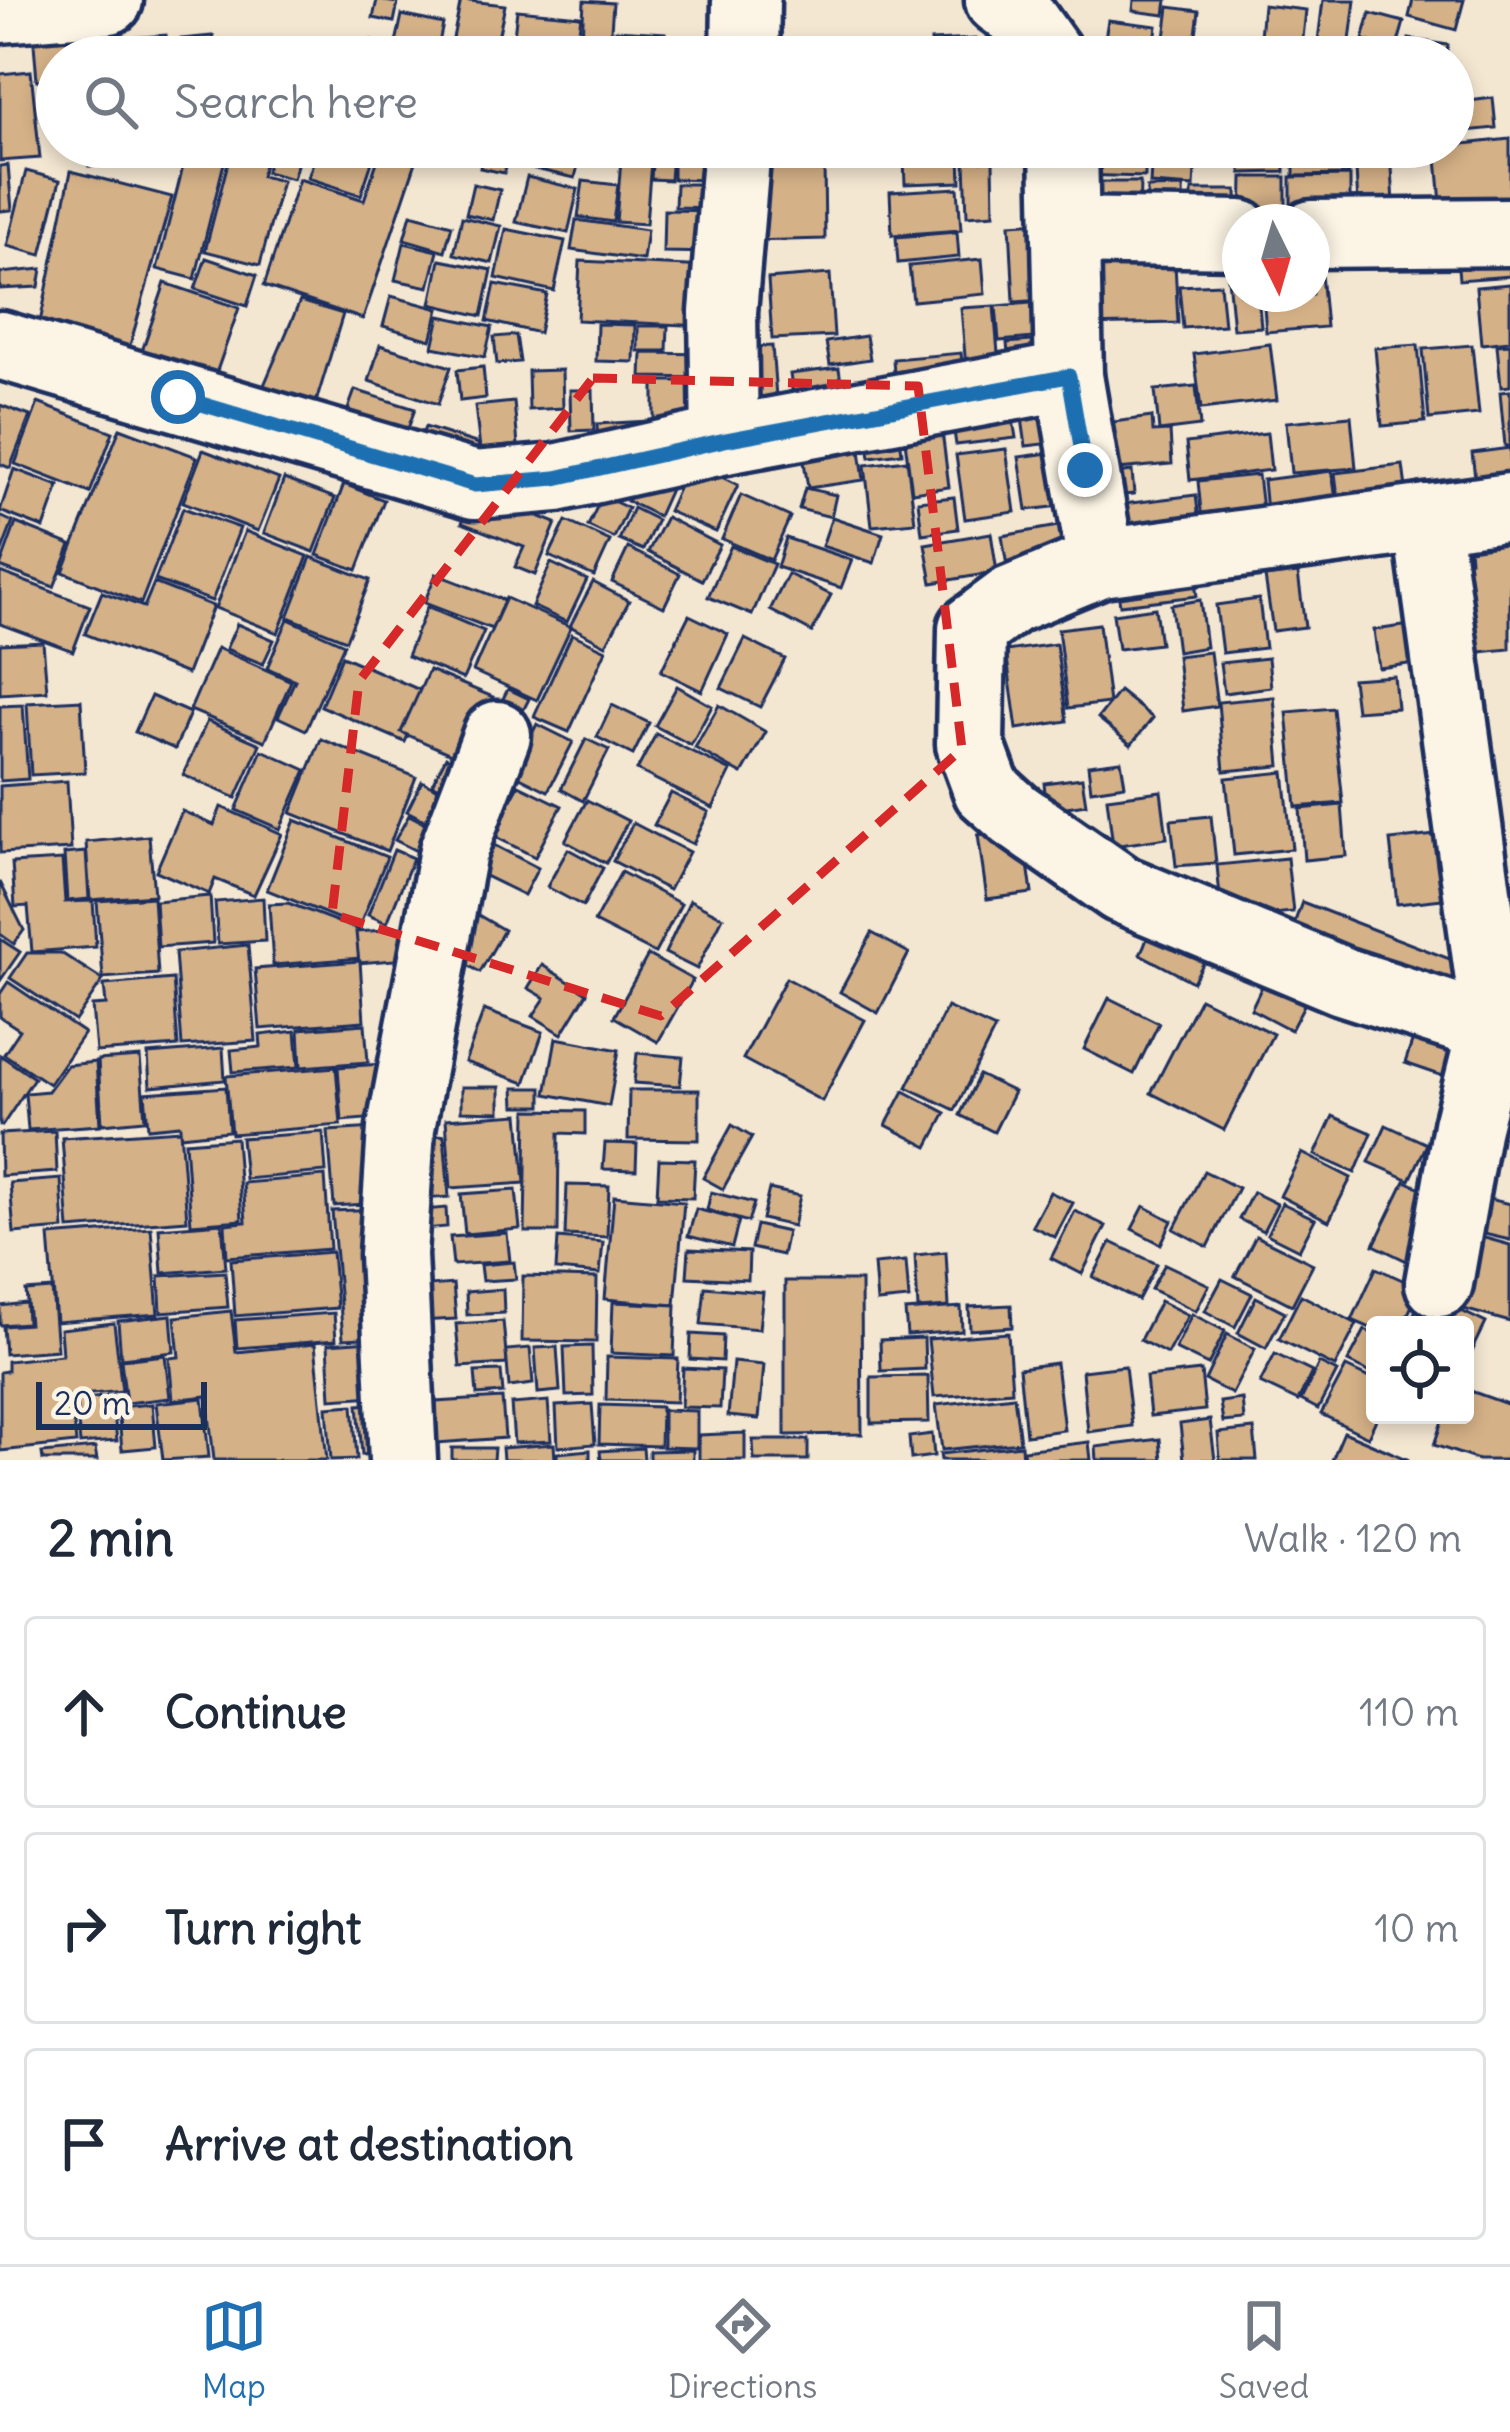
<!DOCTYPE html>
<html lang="en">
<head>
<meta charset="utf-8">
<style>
  :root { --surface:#fff; --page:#f6f6f7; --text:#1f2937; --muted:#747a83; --line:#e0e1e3; --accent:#1f6fb2 }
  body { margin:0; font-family:Delius,sans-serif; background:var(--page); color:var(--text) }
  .controls { position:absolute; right:36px; bottom:36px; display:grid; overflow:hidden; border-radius:12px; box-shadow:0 6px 18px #0003 }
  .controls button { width:108px; height:108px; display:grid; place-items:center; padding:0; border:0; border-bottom:3px solid var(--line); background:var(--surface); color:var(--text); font:60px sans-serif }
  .compass { position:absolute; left:1222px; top:204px; width:108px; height:108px; border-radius:50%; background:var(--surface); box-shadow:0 6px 18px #0003; rotate:175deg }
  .scale { position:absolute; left:36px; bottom:30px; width:171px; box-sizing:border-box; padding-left:12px; border:6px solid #1b2f5e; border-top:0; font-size:33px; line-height:42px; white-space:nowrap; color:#1b2f5e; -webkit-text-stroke:9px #fcf5e5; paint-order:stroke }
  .stop { position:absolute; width:36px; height:36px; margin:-27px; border:9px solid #1f6fb2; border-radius:50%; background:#fff }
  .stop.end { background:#1f6fb2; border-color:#fff; box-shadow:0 3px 12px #0008 }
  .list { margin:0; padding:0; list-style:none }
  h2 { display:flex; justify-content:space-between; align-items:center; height:156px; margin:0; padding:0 48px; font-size:51px }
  h2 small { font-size:39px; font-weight:400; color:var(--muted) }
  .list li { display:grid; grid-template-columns:78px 1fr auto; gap:36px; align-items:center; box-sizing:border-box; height:192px; margin:0 24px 24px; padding:0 24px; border:3px solid var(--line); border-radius:12px }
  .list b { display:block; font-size:45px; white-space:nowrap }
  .list em { font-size:39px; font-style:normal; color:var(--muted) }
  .icon { flex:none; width:66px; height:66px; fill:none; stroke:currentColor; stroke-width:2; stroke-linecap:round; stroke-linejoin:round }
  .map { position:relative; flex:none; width:1510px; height:1460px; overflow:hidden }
  .search { position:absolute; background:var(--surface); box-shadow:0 6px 18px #0003; left:36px; right:36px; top:36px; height:132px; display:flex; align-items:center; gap:30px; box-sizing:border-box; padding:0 42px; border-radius:66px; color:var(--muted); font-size:45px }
  .sheet { height:804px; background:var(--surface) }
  nav { display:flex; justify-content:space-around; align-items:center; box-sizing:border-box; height:168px; border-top:3px solid var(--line); background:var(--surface); font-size:33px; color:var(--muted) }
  nav a { display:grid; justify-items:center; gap:6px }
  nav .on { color:var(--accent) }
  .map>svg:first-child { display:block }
  .building { fill:#d5b187; stroke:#1b2f5e; stroke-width:3 }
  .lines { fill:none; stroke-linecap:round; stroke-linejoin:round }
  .minor-casing { stroke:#1b2f5e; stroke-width:75 }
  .minor { stroke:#fcf5e5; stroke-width:66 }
  .route { stroke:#1f6fb2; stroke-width:15 }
  .marked { fill:none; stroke:#d62828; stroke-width:9; stroke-dasharray:24 15; stroke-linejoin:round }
</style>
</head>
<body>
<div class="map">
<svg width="1510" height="1460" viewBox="0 0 1510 1460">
  <rect width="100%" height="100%" fill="#f4e7d2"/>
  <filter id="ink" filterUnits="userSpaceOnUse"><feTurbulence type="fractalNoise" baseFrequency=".00833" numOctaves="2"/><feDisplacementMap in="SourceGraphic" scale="24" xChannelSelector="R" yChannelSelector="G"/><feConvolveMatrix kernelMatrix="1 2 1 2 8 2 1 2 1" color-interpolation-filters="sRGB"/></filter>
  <g filter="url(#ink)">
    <!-- building -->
    <g class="building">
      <path d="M377 0 398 3 394 22 373 18Z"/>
      <path d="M461 0 505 5 494 57H449Z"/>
      <path d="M1134 0H1167L1165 15 1133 11Z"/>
      <path d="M1323 0H1355L1348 57H1316Z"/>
      <path d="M1413 0H1464L1456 30 1409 17Z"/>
      <path d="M584 1 613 3 609 57H581Z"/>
      <path d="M1263 5 1306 10 1301 57H1258Z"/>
      <path d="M1169 7 1199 11 1195 42 1165 38Z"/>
      <path d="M517 10 581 16 576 51 513 44Z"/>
      <path d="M1370 13 1404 22 1396 50 1363 40Z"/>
      <path d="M402 15 443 24 436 57H393Z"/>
      <path d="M1108 20 1157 26 1153 57H1102Z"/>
      <path d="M67 29 70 57H57V78L37 80 33 32Z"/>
      <path d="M616 30 665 33 663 57 615 56Z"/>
      <path d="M166 35 168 57H79L78 42Z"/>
      <path d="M213 36 215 57H172L170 40Z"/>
      <path d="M1205 36 1250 43 1248 57H1202Z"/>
      <path d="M976 39 978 57H932L931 41Z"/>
      <path d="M1409 39 1448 45 1446 57H1406Z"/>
      <path d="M281 40 282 57H218L217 45Z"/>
      <path d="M372 40 373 57H287L286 47Z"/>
      <path d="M1160 41 1199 47 1197 57H1158Z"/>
      <path d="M511 46 547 51 546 57H510Z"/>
      <path d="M31 71 40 158 0 161V74Z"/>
      <path d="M1493 98 1496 128 1455 132 1453 103Z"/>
      <path d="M1510 139V220L1443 226 1436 147Z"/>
      <path d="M87 147H176L177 157 89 166Z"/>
      <path d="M188 147H228L195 279 157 269Z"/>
      <path d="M232 147H269L261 176 282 181 260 265 205 251Z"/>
      <path d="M272 147H302L293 179 266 172Z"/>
      <path d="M318 147H377L361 195 308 178Z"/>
      <path d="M382 147 418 156 363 319 264 286 299 179 364 200Z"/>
      <path d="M484 147H510L504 173 480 168Z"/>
      <path d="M516 147H582L575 178 512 164Z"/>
      <path d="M774 147H821L822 159 774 160Z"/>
      <path d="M833 147H898L899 164 833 166Z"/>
      <path d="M904 147H962V153L904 155Z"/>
      <path d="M1241 147H1285V172L1241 173Z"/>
      <path d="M1294 147H1348V175L1294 176Z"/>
      <path d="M1391 148 1394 205 1358 207 1355 149Z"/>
      <path d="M1152 149 1196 152 1194 187 1150 184Z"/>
      <path d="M653 150 672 152 670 180 651 179Z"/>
      <path d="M1080 150 1145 152V177L1079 175Z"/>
      <path d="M673 154 709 155V180L673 179Z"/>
      <path d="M960 157 961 182 905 184 904 159Z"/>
      <path d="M621 159 651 161 646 224 616 222Z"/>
      <path d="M993 160 994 214 967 216 965 162Z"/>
      <path d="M824 163 825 239 747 241 745 165Z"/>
      <path d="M8 165 12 210 0 211V166Z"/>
      <path d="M26 171 60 180 41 255 7 246Z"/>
      <path d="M71 171 172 197 125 363 37 337Z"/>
      <path d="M1350 176V229L1291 222V177Z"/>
      <path d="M527 177 578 189 568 233 516 222Z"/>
      <path d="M1243 177H1286V222H1242Z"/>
      <path d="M583 181 618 185 613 222 578 217Z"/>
      <path d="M1086 182H1140L1139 224 1086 225Z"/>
      <path d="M473 184 500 190 493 220 466 214Z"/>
      <path d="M676 184H716L715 208 675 207Z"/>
      <path d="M1183 187 1184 228H1148L1147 188Z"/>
      <path d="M958 188 961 230 892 235 890 192Z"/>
      <path d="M1192 190H1237L1238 230H1192Z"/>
      <path d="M664 210 717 211 716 253 663 252Z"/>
      <path d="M411 214 452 225 445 251 404 239Z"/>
      <path d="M462 217 501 226 492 263 454 254Z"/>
      <path d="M576 220 647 230 643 260 571 250Z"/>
      <path d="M1056 221 1060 299 1014 302 1010 224Z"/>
      <path d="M506 229 565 241 554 291 496 278Z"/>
      <path d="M957 232 959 257 898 263 896 237Z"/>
      <path d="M1510 238V276L1459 280 1456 243Z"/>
      <path d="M404 243 438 251 429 287 395 280Z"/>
      <path d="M206 258 257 275 247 306 195 289Z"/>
      <path d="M982 259 985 294 913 301 909 266Z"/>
      <path d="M440 260 492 270 482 316 431 304Z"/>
      <path d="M580 261 708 267 705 326 577 320Z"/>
      <path d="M1175 263 1178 323 1082 325 1080 266Z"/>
      <path d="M42 269 39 287 0 289V273Z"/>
      <path d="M830 274 834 336 772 339 768 279Z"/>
      <path d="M1321 274 1326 327 1266 332 1263 294H1312V275Z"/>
      <path d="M1228 278H1240V294H1258L1261 327 1233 329Z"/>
      <path d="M165 283 239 308 212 385 139 360Z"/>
      <path d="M495 284 547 294 539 333 487 321Z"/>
      <path d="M1220 284 1224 325 1183 328 1179 286Z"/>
      <path d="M1510 284V341L1481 344 1476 287Z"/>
      <path d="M391 296 439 309 431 340 383 326Z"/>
      <path d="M300 301 343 314 311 419 256 404Z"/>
      <path d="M1053 301 1056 336 999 341 996 306Z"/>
      <path d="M994 306 1000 377 967 380 961 308Z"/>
      <path d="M440 316 492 327 485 357 433 347Z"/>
      <path d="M597 324 635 325 634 362 596 361Z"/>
      <path d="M638 326H668L667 351H638Z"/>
      <path d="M516 335 520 362 497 364 494 337Z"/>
      <path d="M866 336 870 359 830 365 826 342Z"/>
      <path d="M1056 339 1010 376 1007 343Z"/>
      <path d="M1270 344 1277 400 1201 409 1194 354Z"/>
      <path d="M1510 344V386L1501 387 1497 345Z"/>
      <path d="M380 345 451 367 438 404 369 381Z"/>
      <path d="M1418 345 1425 422 1382 426 1375 348Z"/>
      <path d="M1472 345 1479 414 1429 419 1423 349Z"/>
      <path d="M772 346 776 396 738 399 735 348Z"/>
      <path d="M642 353 710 354 709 378 641 377Z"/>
      <path d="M961 353 964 382 895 388 893 359Z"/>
      <path d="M483 367 486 398 460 401 457 370Z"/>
      <path d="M839 368 844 404 795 410 790 374Z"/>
      <path d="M562 370 563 408 529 410 528 371Z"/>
      <rect x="654" y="381" width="53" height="41"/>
      <path d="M1196 386 1200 426 1159 431 1155 390Z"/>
      <path d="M355 390 415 409 399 454 339 434Z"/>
      <path d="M570 390H593L594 430 571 431Z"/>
      <path d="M1510 391V446H1505L1500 392Z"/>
      <path d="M1009 395 1016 438 956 445 950 403Z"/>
      <path d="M1062 398 1069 441 1026 446 1020 404Z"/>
      <path d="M514 402 518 445 480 449 475 406Z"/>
      <path d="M38 403 113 432 90 493 15 464Z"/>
      <path d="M0 405 30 416 10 468 0 464Z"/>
      <path d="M940 415 949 487 912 492 902 419Z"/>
      <path d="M1351 416 1356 468 1291 473 1286 422Z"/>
      <path d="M1152 417 1153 432 1170 431 1172 464 1117 469 1113 422Z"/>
      <path d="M898 420 902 453 870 457 865 424Z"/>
      <path d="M647 421 649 445 598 449 597 424Z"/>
      <path d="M425 427 479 444 467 479 413 462Z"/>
      <path d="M857 427 864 480 808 488 800 435Z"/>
      <path d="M120 428 197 457 141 603 63 572Z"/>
      <path d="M1267 433 1271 470 1190 480 1186 443Z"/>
      <path d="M1510 448V506L1479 509 1472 453Z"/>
      <path d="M1006 449 1015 512 965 519 956 455Z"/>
      <path d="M203 450 279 479 258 531 183 502Z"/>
      <path d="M1071 450 1078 504 1027 510 1019 457Z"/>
      <path d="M907 460 915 522 872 526 865 465Z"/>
      <path d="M690 462 738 485 716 532 668 511Z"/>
      <path d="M1403 465 1408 504 1340 513 1335 473Z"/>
      <path d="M14 469 59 486 44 528 0 511Z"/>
      <path d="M1132 471 1134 494 1101 497 1099 475Z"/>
      <path d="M1332 471 1338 514 1267 522 1263 480Z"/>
      <path d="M639 473 671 487 658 516 627 501Z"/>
      <path d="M1258 475 1265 535 1204 541 1198 481Z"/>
      <path d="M284 479 335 498 314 552 264 533Z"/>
      <path d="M344 484 384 500 357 570 317 555Z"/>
      <path d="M805 488 836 495 831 517 799 509Z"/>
      <path d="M475 491 556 523 535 575 515 567 524 547 462 523Z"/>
      <path d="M741 495 790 517 771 560 722 539Z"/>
      <path d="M1196 495 1202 545 1112 556 1107 506Z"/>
      <path d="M602 496 628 508 614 538 588 526Z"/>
      <path d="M954 497 958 529 922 534 918 501Z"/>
      <path d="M183 508 240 528 212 601 155 580Z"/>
      <path d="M633 508 657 520 643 550 619 540Z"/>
      <path d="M0 516 13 522 0 556Z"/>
      <path d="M1510 516V649L1450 655 1441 562 1470 560 1467 520Z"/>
      <path d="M666 517 720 545 702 580 648 552Z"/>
      <path d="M832 517 883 534 874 563 822 546Z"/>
      <path d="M566 521 610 541 594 576 549 556Z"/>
      <path d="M1081 522 1087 559 1008 572 1002 536Z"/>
      <path d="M16 523 71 545 54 587 0 567Z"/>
      <path d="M245 531 308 556 278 633 215 608Z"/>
      <path d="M991 533 997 572 932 583 925 544Z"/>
      <path d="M786 538 852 560 841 588 777 567Z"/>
      <path d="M731 546 774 564 752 615 708 597Z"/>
      <path d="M628 548 680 574 664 607 612 582Z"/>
      <path d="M1191 555 1197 596 1120 605 1114 565Z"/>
      <path d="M311 557 370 580 346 640 288 617Z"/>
      <path d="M551 563 587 580 567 622 532 606Z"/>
      <path d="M0 572 90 606 73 651 0 624Z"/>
      <path d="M1298 573 1305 627 1273 631 1265 577Z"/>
      <path d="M436 574 504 600 492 629 424 603Z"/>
      <path d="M788 574 831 595 812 632 770 610Z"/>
      <path d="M593 582 629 601 606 645 570 626Z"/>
      <path d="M154 583 213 606 187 674 85 634 102 592 144 607Z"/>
      <path d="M506 598 571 627 537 700 473 671Z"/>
      <path d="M1259 599 1265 648 1222 653 1216 605Z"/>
      <path d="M1200 600 1206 647 1177 652 1171 605Z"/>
      <path d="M427 607 484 631 463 679 407 656Z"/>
      <path d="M1155 608 1160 644 1118 649 1113 614Z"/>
      <path d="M689 615 728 634 702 691 661 671Z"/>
      <path d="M288 619 344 644 306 730 278 717 295 680 267 668Z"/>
      <path d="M237 624 274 640 263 664 226 649Z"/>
      <path d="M1099 624 1109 703 1068 708 1058 629Z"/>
      <path d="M1411 625 1416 663 1379 668 1374 630Z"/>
      <path d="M572 634 606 650 569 732 534 717Z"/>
      <path d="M745 639 785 659 760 707 721 688Z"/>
      <path d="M43 642 47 691 0 694V644Z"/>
      <path d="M1056 644 1067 721 1017 729 1006 651Z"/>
      <path d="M217 648 291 681 265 741 190 710Z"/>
      <path d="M1210 652 1217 706 1183 711 1177 656Z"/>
      <path d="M342 656 427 693 405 742 321 706Z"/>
      <path d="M1268 658 1271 687 1224 693 1220 663Z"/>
      <path d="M429 670 493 697 465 760 401 732Z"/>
      <path d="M1394 676 1397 708 1356 711 1352 679Z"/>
      <path d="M677 686 712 706 691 745 655 726Z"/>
      <path d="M508 689 529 699 508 740 487 729Z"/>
      <path d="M1119 691 1153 718 1131 745 1098 718Z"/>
      <path d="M151 696 190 713 175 749 135 732Z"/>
      <path d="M1274 697 1280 766 1224 771 1218 702Z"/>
      <path d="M81 700 85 772 31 775 27 703Z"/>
      <path d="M23 705 28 779 0 781V706Z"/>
      <path d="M612 705 649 723 633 755 597 737Z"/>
      <path d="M719 705 766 732 742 774 695 748Z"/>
      <path d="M1333 708 1343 803 1296 807 1287 712Z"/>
      <path d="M207 721 260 744 236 798 183 775Z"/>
      <path d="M537 724 573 742 548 791 512 773Z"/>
      <path d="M656 734 731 771 713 808 637 770Z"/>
      <path d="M321 739 416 777 387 851 291 813Z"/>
      <path d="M586 739 609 750 583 801 561 789Z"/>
      <path d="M262 750 306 770 280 829 236 810Z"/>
      <path d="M446 757 481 776 467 802 432 784Z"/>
      <path d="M1121 761 1125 785 1091 790 1088 765Z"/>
      <path d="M1284 772 1292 849 1234 855 1226 778Z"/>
      <path d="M1082 778 1086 804 1047 810 1044 783Z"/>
      <path d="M67 781 71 849 0 853V786Z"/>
      <path d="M422 781 470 805 454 835 407 811Z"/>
      <path d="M519 785 562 806 535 857 492 835Z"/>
      <path d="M1161 791 1167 838 1113 846 1107 798Z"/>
      <path d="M671 793 709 812 693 844 654 825Z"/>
      <path d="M587 800 628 821 606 863 565 841Z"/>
      <path d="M1342 805 1346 856 1304 860 1300 809Z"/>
      <path d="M221 807 282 834 254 895 215 879 209 894 156 871 182 811 214 825Z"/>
      <path d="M409 815 453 838 440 863 395 840Z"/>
      <path d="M1211 816 1216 863 1176 866 1171 820Z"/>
      <path d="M295 820 387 857 359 927 267 890Z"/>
      <path d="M633 823 689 852 669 890 613 861Z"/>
      <path d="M1023 828 1032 893 987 899 978 835Z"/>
      <path d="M1454 833 1461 897 1397 904 1390 840Z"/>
      <path d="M149 836 154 895 90 900 86 842Z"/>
      <path d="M494 845 538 868 524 895 479 873Z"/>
      <path d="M568 849 603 868 583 906 547 887Z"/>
      <path d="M394 850 413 858 387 923 368 915Z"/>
      <path d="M86 852 89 899 67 901 64 854Z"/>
      <path d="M1287 858 1293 912 1222 919 1217 865Z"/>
      <path d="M62 860 65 902 93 901 96 947 32 952 28 906 15 907 12 863Z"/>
      <path d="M621 872 681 904 655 953 594 922Z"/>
      <path d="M0 882 24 930 14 944 0 934Z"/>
      <path d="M210 896 213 943 158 947 155 901Z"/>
      <path d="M153 897 158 974 103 978 97 901Z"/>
      <path d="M263 898 265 941 218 944 215 902Z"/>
      <path d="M690 900 723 917 697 969 665 953Z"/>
      <path d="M1302 902 1481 971 1464 1014 1286 946Z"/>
      <path d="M288 903 359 930 361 958 273 965 269 904Z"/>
      <path d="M461 905 504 930 480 972 437 948Z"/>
      <path d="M1154 924 1209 953 1193 982 1140 954Z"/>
      <path d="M429 927 431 957 359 963 356 932Z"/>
      <path d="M872 933 909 953 878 1013 840 992Z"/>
      <path d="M0 939 20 952 0 981Z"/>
      <path d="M248 945 256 1041 182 1046 175 952Z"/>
      <path d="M27 953H61L103 980 75 1021 10 978Z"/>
      <path d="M648 955 693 980 658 1042 614 1017Z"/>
      <path d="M360 961 364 1021 260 1029 255 969Z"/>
      <path d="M1274 961 1316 982 1291 1030 1251 1009Z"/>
      <path d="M542 965 587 993 562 1034 533 1016 545 998 528 988Z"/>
      <path d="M786 978 865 1020 822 1101 743 1059Z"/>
      <path d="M173 979 178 1046 96 1052 92 1006 106 1005 104 985Z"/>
      <path d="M8 982 84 1033 49 1084 4 1054 20 1030 0 1017V994Z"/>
      <path d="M1109 998 1159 1023 1134 1074 1084 1049Z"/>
      <path d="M1200 998 1273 1034 1224 1130 1151 1093Z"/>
      <path d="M947 1007 995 1029 955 1110 907 1087Z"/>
      <path d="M1423 1009 1482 1028 1463 1083 1405 1063Z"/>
      <path d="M484 1010 543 1032 525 1083 465 1062Z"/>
      <path d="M365 1024 368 1062 301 1067 299 1029Z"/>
      <path d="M296 1031 299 1067 233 1072 231 1050 261 1047 260 1035Z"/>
      <path d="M556 1038 619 1050 609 1106 546 1094Z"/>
      <path d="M223 1048 225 1080 150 1087 148 1054Z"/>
      <path d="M637 1053 683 1057 680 1086 634 1083Z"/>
      <path d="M0 1055 34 1078 2 1126 0 1125Z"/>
      <path d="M140 1057 145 1120 102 1124 98 1060Z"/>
      <path d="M96 1062 100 1125 28 1130 25 1093 48 1091 67 1065Z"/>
      <path d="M397 1063 402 1116 342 1121 338 1067Z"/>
      <path d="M336 1067 341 1125 231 1134 226 1076Z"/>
      <path d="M979 1075 1014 1092 994 1132 960 1115Z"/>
      <path d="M226 1087 229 1131 180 1136V1125L148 1128 145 1093Z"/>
      <path d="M461 1087H500V1112L461 1111Z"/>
      <path d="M514 1088H542V1106H515Z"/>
      <path d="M629 1090H699V1140L628 1139Z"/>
      <path d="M904 1091 946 1113 928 1147 886 1125Z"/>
      <path d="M527 1110 585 1111V1134L559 1133 558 1232H525Z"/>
      <path d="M519 1114 525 1183 451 1188 446 1119Z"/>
      <path d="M1333 1116 1372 1133 1355 1173 1315 1155Z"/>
      <path d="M732 1125 752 1137 723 1189 703 1178Z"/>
      <path d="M1386 1125 1427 1144 1410 1180 1369 1162Z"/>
      <path d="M375 1128 381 1203 334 1206 328 1131Z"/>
      <path d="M180 1130 187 1220 69 1229 62 1138Z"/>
      <path d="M55 1131 57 1172 1 1176 0 1134Z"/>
      <path d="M323 1132 326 1172 245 1179 241 1138Z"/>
      <path d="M444 1135 449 1197 405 1200 400 1138Z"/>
      <path d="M236 1138 242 1220 191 1224 185 1142Z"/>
      <path d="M605 1143 637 1144 636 1170 603 1169Z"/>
      <path d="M1302 1153 1351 1178 1329 1221 1280 1196Z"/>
      <path d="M659 1159 695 1160 693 1198 657 1197Z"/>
      <path d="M1204 1171 1238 1188 1208 1247 1174 1229Z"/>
      <path d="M325 1176 330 1249 227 1257 225 1224 246 1222 243 1183Z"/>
      <path d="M61 1179 64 1229 14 1233 10 1183Z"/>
      <path d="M1405 1181 1445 1199 1413 1264 1374 1245Z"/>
      <path d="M567 1185 609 1186 607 1237 565 1235Z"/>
      <path d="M769 1189 800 1196 793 1226 762 1219Z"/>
      <path d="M516 1190 520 1229 465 1234 461 1194Z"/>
      <path d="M711 1192 754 1203 748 1222 707 1210Z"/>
      <path d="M1050 1192 1073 1203 1055 1237 1032 1226Z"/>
      <path d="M1253 1192 1277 1204 1263 1231 1239 1219Z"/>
      <path d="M614 1196 684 1202 675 1305 605 1299Z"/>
      <path d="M1480 1197 1510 1204V1240L1471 1231Z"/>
      <path d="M1282 1203 1315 1219 1299 1250 1267 1234Z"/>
      <path d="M1144 1206 1172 1221 1161 1244 1132 1229Z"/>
      <path d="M446 1208 447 1227 424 1229 422 1210Z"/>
      <path d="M379 1209 383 1337 343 1339 332 1211Z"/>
      <path d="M696 1209 739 1220 732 1247 688 1236Z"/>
      <path d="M1075 1211 1106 1226 1082 1274 1051 1258Z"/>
      <path d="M222 1223 226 1268 162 1273 159 1228Z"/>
      <path d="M756 1225 787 1232 782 1255 751 1248Z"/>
      <path d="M151 1228 158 1314 56 1322 49 1236Z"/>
      <path d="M507 1233 510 1261 453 1265 450 1237Z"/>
      <path d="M1474 1235 1510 1245V1322L1453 1306Z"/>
      <path d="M1256 1236 1313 1264 1292 1305 1235 1276Z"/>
      <path d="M558 1238 603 1242 600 1274 556 1270Z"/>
      <path d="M1111 1242 1157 1264 1138 1300 1093 1277Z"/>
      <path d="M689 1249 749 1252 748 1280 687 1277Z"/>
      <path d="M332 1252 337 1308 235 1316 231 1260Z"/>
      <path d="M946 1252 949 1307 918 1309 915 1255Z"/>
      <path d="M906 1261 909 1299 877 1302 874 1264Z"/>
      <path d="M514 1262 516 1279 482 1281 480 1265Z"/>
      <path d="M1165 1264 1209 1285 1196 1311 1151 1289Z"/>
      <path d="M1376 1268 1420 1288 1403 1325H1375V1330L1352 1320Z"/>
      <path d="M225 1272 228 1307 161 1312 159 1276Z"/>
      <path d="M523 1276 597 1278 596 1342 522 1341Z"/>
      <path d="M1222 1279 1252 1294 1235 1327 1205 1311Z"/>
      <path d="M785 1281H861L862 1434 785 1435Z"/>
      <path d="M453 1284 456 1319 419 1321 416 1287Z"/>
      <path d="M705 1287 763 1292 759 1329 701 1324Z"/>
      <path d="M52 1289 57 1350 5 1354 3 1326 29 1324 26 1291Z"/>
      <path d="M503 1289 504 1313 467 1315 466 1292Z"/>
      <path d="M1301 1295 1357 1324 1335 1367 1279 1339Z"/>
      <path d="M1256 1297 1285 1312 1266 1348 1238 1333Z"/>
      <path d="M1160 1301 1188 1315 1167 1354 1140 1340Z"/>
      <path d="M613 1302 676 1305 674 1356 611 1353Z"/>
      <path d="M26 1303 27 1323 0 1325V1306Z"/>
      <path d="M1011 1305 1012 1327 970 1330 969 1307Z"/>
      <path d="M961 1307 962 1331 907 1335 905 1311Z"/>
      <path d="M1453 1307 1486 1323 1469 1358 1465 1356V1325H1444Z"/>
      <path d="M1416 1310 1440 1322 1438 1325H1408Z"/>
      <path d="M231 1311 236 1352 315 1344 327 1460H214L207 1396 173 1400 169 1358 179 1357 175 1317Z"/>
      <path d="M334 1313 336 1340 237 1348 235 1320Z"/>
      <path d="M1192 1314 1225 1331 1208 1365 1175 1349Z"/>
      <path d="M171 1315 174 1352 121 1358 118 1321Z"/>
      <path d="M503 1321 507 1364 460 1367 456 1324Z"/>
      <path d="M114 1323 122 1391 71 1396 76 1443 0 1451V1372L7 1371V1361L62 1355 60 1329Z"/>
      <path d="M1365 1330 1375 1335V1375L1348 1362Z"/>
      <path d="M1008 1333 1012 1391 934 1397 928 1339Z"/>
      <path d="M691 1334 723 1336 722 1361 690 1359Z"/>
      <path d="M1227 1334 1255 1349 1232 1394 1205 1380Z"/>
      <path d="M924 1338 925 1369 881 1371 880 1340Z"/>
      <path d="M385 1340 389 1395 331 1399 328 1344Z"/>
      <path d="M592 1346 593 1395 566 1396 564 1347Z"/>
      <path d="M557 1347 560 1391 538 1393 535 1348Z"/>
      <path d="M530 1348 533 1384 509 1387 506 1350Z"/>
      <path d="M1275 1354 1312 1372 1298 1401 1260 1383Z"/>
      <path d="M165 1355 170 1398 126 1403 121 1360Z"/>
      <path d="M607 1357 678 1359 676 1402 606 1400Z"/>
      <path d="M733 1362 764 1365 759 1419 728 1416Z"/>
      <path d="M1056 1363 1064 1430 1026 1435 1019 1368Z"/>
      <path d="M1319 1363 1337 1372 1318 1409 1301 1400Z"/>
      <path d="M1125 1366 1132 1426 1088 1432 1082 1371Z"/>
      <path d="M1346 1367 1375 1381V1415H1378L1368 1437 1321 1414Z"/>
      <path d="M683 1368 722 1370 720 1408 681 1407Z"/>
      <path d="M501 1371 503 1393 477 1395 475 1372Z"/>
      <path d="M1201 1371 1205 1410 1150 1416 1146 1377Z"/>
      <path d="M928 1376 929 1422 871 1423V1377Z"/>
      <path d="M1465 1389 1510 1405 1506 1460H1478L1434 1445 1444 1415H1465Z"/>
      <path d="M112 1396 117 1441 80 1444 76 1400Z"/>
      <path d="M1014 1396 1020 1442 942 1450 936 1405Z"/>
      <path d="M203 1398 209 1457 163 1460 156 1403Z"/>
      <path d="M502 1398 505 1438 423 1444 419 1403Z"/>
      <path d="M1242 1399 1244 1420 1223 1422 1220 1402Z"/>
      <path d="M548 1401 551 1441 514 1443 511 1404Z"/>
      <path d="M389 1403 391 1452 362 1455 358 1405Z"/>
      <path d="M152 1404 156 1447 122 1450 118 1407Z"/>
      <path d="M592 1404 595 1444 558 1447 556 1406Z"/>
      <path d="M353 1405 357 1459 331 1460 327 1407Z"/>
      <path d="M600 1405 661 1407 660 1446 599 1444Z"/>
      <path d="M663 1410 697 1411V1448L663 1447Z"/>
      <path d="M1210 1420 1215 1460H1184L1180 1424Z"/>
      <path d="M1254 1429 1257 1460H1220L1218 1433Z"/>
      <path d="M1344 1432 1409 1460H1332Z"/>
      <path d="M745 1433V1460H699V1435Z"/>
      <path d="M932 1434 934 1456 911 1459 909 1437Z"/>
      <path d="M1160 1439 1162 1460H1097L1096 1447Z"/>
      <path d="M753 1440H808V1460H754Z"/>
      <path d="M1089 1442 1091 1460H1024L1023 1450Z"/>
      <path d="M554 1444 555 1460H503L502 1448Z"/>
      <path d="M1021 1445 1022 1460H941L940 1454Z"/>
      <path d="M95 1448 97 1460H43L42 1453Z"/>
      <path d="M452 1448H494L493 1460H452Z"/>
      <path d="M643 1448 644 1460H601L600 1451Z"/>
      <path d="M590 1450V1460H557V1453Z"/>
      <path d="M693 1450V1460H649V1451Z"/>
    </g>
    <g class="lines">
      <defs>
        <g id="minor">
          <path d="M999 0 1021 16 1050 57"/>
          <path d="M0 9 109 0"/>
          <path d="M745 57 746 0"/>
          <path d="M1064 147 1069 376 1101 563"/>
          <path d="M1066 231 1240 234"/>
          <path d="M1312 234 1510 232"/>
          <path d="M0 345 475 485 556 478 725 440 1069 376"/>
          <path d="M725 440 723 312 737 147"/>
          <path d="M1426 518 1493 1009 1486 1027"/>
          <path d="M1439 1283 1467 1126 1489 1038 1486 1027 1342 981 1121 889 1015 815 987 790 970 744 972 629 1011 600 1101 563 1510 507"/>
          <path d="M403 1460 393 1255 401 1128 453 851 497 735"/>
        </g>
      </defs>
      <!-- minor casing -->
      <use href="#minor" class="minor-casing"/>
      <!-- minor -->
      <use href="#minor" class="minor"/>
    </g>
  </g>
  <g class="lines" filter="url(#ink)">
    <!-- route -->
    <path class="route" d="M178 397 475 485 556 478 725 440 1069 376 1085 470"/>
  </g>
  <!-- marked area -->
  <path class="marked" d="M593 378 918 386 962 749 661 1016 332 914 359 681Z"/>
</svg>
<div class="controls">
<button><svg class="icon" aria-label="locate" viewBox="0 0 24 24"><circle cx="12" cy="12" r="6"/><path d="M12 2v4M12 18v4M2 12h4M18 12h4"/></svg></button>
</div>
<svg class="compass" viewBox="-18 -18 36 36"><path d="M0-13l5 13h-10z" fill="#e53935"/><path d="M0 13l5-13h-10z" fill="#747a83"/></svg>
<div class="scale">20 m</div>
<div class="stop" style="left:178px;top:397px"></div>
<div class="stop end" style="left:1085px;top:470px"></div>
<div class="search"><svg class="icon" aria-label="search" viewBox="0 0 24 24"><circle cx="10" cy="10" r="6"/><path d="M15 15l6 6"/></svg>Search here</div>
</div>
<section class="sheet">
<h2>2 min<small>Walk · 120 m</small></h2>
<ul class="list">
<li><svg class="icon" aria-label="ahead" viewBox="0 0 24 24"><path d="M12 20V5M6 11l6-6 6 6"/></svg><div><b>Continue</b></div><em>110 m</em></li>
<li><svg class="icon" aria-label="right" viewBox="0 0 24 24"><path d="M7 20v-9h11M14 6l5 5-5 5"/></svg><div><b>Turn right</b></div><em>10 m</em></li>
<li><svg class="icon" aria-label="arrive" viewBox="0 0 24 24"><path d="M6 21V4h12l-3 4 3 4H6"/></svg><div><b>Arrive at destination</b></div></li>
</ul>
</section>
<nav>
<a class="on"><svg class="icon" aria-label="map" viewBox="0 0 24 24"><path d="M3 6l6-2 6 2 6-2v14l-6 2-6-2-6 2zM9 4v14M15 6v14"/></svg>Map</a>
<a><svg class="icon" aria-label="directions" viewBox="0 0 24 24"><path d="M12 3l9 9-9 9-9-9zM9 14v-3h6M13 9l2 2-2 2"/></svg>Directions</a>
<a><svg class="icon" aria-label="saved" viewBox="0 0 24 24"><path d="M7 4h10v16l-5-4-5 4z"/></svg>Saved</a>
</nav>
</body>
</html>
